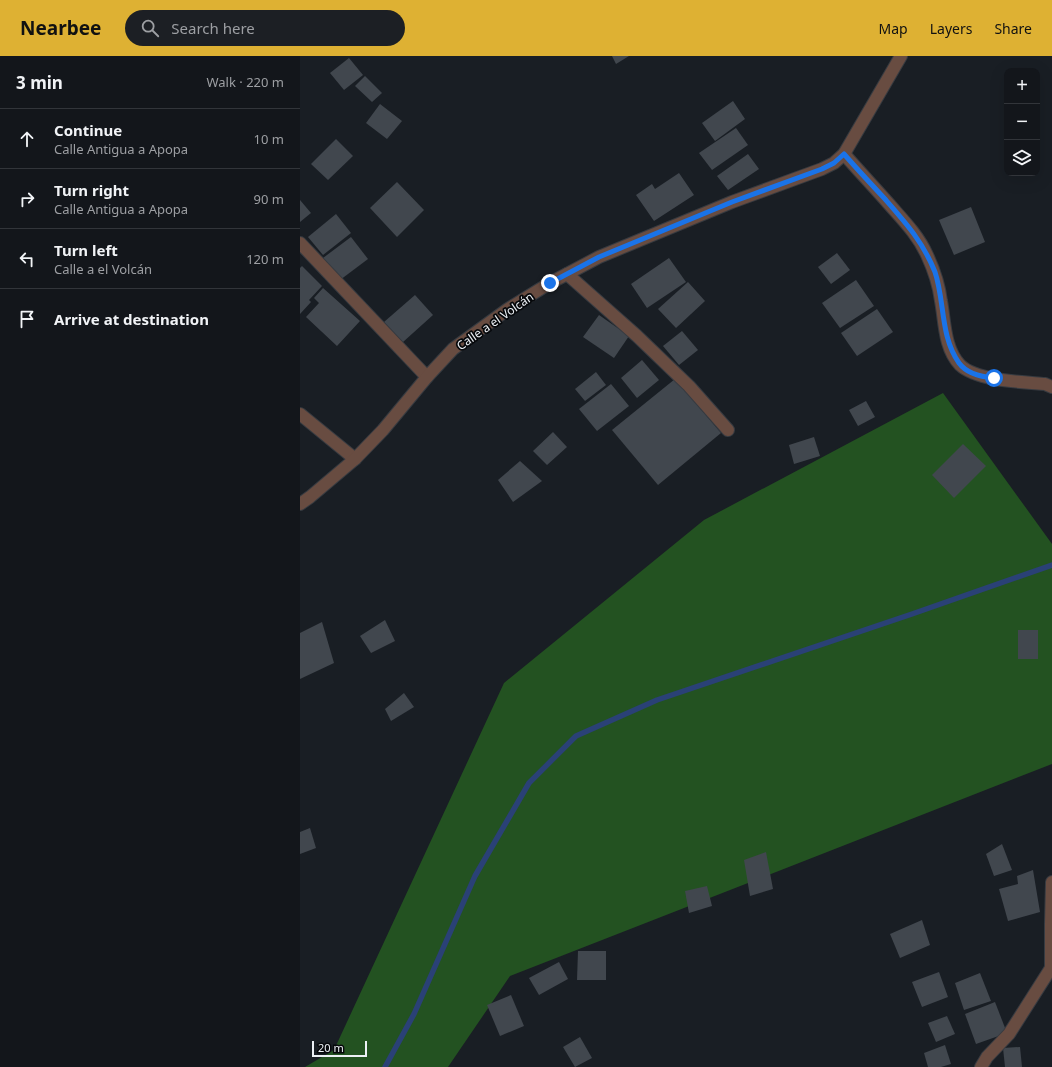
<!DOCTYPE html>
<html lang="en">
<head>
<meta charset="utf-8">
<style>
  :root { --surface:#13161b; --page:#1c1f24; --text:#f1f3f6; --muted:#9d9fa3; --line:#32353a; --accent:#deb133 }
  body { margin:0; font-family:"Noto Sans",sans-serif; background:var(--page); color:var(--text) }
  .controls { position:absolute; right:12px; top:12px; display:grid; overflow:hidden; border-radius:8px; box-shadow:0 4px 16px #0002 }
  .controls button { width:36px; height:36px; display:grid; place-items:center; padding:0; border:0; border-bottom:1px solid var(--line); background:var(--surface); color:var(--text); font:20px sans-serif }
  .scale { position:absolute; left:12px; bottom:10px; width:55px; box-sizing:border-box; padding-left:4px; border:2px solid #ecf0f5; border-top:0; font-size:11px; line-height:14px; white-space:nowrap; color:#ecf0f5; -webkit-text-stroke:3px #06080b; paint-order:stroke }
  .stop { position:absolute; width:12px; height:12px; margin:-9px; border:3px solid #1a73e8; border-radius:50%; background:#fff }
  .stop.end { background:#1a73e8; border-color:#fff; box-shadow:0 1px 4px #0008 }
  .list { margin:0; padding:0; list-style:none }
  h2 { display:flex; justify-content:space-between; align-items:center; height:52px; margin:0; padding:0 16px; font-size:17px }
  h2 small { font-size:13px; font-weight:400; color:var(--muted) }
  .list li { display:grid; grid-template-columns:26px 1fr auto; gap:12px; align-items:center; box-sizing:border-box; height:60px; padding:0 16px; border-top:1px solid var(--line) }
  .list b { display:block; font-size:15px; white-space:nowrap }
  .list p { margin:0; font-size:13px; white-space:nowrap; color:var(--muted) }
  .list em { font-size:13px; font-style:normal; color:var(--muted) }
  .icon { flex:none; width:22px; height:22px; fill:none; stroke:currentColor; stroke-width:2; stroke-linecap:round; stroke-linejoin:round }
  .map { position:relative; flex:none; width:752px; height:1011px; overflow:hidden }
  header { display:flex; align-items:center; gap:24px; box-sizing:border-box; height:56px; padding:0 20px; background:var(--accent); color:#111 }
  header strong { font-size:19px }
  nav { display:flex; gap:22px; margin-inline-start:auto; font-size:14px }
  .search { width:280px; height:36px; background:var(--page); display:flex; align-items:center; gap:10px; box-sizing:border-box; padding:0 14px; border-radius:22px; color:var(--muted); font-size:15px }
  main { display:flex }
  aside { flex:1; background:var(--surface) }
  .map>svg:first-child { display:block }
  .forest { fill:#235221 }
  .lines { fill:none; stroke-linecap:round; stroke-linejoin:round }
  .stream { stroke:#2a4176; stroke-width:5.5 }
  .building { fill:#41474e }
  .minor-casing { stroke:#373b41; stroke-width:14 }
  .minor { stroke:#684c41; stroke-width:12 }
  .route { stroke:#1a73e8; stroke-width:5 }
  .labels { text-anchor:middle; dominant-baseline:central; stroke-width:3.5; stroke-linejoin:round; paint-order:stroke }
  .street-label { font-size:12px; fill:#ecf0f5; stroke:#06080b }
</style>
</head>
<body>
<header>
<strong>Nearbee</strong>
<div class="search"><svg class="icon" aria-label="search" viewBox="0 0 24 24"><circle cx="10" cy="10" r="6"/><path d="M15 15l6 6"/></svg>Search here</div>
<nav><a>Map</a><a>Layers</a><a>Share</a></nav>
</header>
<main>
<aside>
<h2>3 min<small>Walk · 220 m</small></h2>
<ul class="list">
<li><svg class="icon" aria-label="ahead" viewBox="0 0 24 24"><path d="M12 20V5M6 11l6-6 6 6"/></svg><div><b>Continue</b><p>Calle Antigua a Apopa</p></div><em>10 m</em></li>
<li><svg class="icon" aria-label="right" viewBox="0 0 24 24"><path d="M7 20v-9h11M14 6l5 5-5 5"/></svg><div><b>Turn right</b><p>Calle Antigua a Apopa</p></div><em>90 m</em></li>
<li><svg class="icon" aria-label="left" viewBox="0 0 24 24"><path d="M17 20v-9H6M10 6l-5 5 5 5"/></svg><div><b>Turn left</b><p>Calle a el Volcán</p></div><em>120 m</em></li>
<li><svg class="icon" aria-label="arrive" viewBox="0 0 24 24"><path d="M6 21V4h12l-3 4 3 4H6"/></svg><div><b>Arrive at destination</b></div></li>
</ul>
</aside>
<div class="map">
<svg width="752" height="1011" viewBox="0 0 752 1011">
  <rect width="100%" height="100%" fill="#191e24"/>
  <!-- forest -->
  <path class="forest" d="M643 337 752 488V708L210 920 148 1011H5L34 994 204 627 404 464Z"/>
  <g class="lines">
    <!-- stream -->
    <path class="stream" d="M85 1011 114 958 175 820 229 727 276 680 357 644 612 558 752 509"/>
  </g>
  <!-- building -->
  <g class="building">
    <path d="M312 0H329L316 8Z"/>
    <path d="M49 2 63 19 44 34 30 17Z"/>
    <path d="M65 20 82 37 72 46 55 30Z"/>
    <path d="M433 45 445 63 415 85 402 67Z"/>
    <path d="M80 48 102 65 87 83 66 67Z"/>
    <path d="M436 72 448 89 412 114 399 97Z"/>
    <path d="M36 83 53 100 28 124 11 108Z"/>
    <path d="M448 98 459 113 428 134 417 120Z"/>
    <path d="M379 117 394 139 354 165 336 139 352 128 355 133Z"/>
    <path d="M97 126 124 154 97 181 70 152Z"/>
    <path d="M0 144 11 157 0 166Z"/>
    <path d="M671 151 685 186 654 199 639 164Z"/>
    <path d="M36 158 51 177 23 199 8 181Z"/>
    <path d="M51 181 68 203 40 224 23 202Z"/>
    <path d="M537 197 550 214 531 228 518 211Z"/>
    <path d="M369 202 386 226 347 252 331 228Z"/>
    <path d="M2 210 22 230 9 244 11 246 0 258V212Z"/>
    <path d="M556 224 574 250 540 272 522 247Z"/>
    <path d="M388 226 405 245 376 272 358 253Z"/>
    <path d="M23 232 60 265 37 290 6 261 19 247 14 242Z"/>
    <path d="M115 239 133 259 103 286 84 266Z"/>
    <path d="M577 253 593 276 557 300 541 277Z"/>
    <path d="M299 259 329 280 314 302 283 281Z"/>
    <path d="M382 275 398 294 379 309 363 290Z"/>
    <path d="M342 304 359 324 337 342 321 322Z"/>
    <path d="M296 316 306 329 285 345 275 333Z"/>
    <path d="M375 323 421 377 358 429 312 374Z"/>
    <path d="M311 328 329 350 297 375 279 353Z"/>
    <path d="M566 345 575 361 558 370 549 354Z"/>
    <path d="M253 376 267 391 247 409 233 395Z"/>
    <path d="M514 381 520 400 494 408 489 389Z"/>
    <path d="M663 388 686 410 654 442 632 419Z"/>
    <path d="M220 405 242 425 213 446 198 424Z"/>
    <path d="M85 564 95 585 71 597 60 580Z"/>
    <path d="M22 566 34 607 0 623V577Z"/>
    <rect x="718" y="574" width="20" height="29"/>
    <path d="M104 637 114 651 91 665 85 653Z"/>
    <path d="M10 772 16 792 0 798V776Z"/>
    <path d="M702 788 712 814 694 820 686 798Z"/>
    <path d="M466 796 473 833 450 840 444 804Z"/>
    <path d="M733 814 740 856 708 865 699 833 718 828 717 820Z"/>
    <path d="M407 830 412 850 389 857 385 835Z"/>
    <path d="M622 864 630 889 600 902 590 878Z"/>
    <path d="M278 895H306V924H277Z"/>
    <path d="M259 906 268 923 239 939 229 922Z"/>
    <path d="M639 916 648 941 622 951 612 926Z"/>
    <path d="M680 917 691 945 664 954 655 927Z"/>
    <path d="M211 939 224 970 200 980 187 949Z"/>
    <path d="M695 946 707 977 676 988 665 958Z"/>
    <path d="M647 960 655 978 636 986 628 967Z"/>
    <path d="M280 981 292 1002 275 1011 263 991Z"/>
    <path d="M645 989 651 1008 641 1011H628L624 997Z"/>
    <path d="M720 991 722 1011H705L703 992Z"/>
  </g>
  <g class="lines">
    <defs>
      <g id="minor">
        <path d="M544 98C559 115 574 131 589 148 603 164 618 179 627 199 634 214 639 229 641 245 645 266 644 292 660 309 677 325 722 326 745 328L752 331"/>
        <path d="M0 187 127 321"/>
        <path d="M267 218 337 280 389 330 428 374"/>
        <path d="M0 358 55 403"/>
        <path d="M0 448 10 441 55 403 83 374 127 321 153 293 208 253 250 227 299 201 432 146 522 113 534 107 544 98 601 0"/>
        <path d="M681 1011 687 1001 709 978 751 912V868L752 826"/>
      </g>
    </defs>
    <!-- minor casing -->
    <use href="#minor" class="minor-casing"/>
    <!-- minor -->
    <use href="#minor" class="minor"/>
  </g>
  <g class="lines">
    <!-- route -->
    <path class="route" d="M250 227 299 201 432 146 522 113 534 107 544 98C557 113 571 128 585 143 606 167 623 186 635 216 645 246 640 280 659 307 667 318 682 321 694 322"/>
  </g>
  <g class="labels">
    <!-- street labels -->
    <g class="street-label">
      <text transform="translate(195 265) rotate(-35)">Calle a el Volcán</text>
    </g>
  </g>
</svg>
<div class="controls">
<button>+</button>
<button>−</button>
<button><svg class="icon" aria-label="layers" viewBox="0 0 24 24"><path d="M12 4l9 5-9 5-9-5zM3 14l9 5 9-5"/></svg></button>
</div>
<div class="scale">20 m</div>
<div class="stop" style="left:694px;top:322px"></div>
<div class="stop end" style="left:250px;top:227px"></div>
</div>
</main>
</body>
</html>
